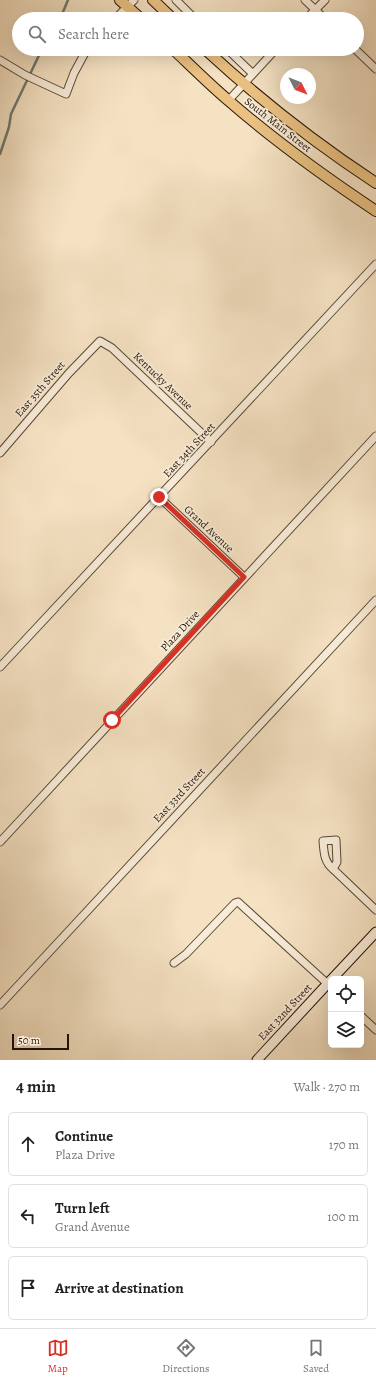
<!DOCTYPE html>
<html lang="en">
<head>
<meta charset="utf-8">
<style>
  :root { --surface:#fff; --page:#f2f2f2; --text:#222; --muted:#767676; --line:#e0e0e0; --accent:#d93025 }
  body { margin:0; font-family:Alegreya,serif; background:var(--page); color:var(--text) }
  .controls { position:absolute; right:12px; bottom:12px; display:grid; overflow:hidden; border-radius:6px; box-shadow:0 4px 16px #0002 }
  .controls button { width:36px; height:36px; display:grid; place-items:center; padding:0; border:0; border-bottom:1px solid var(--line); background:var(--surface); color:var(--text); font:20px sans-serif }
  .compass { position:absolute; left:280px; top:68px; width:36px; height:36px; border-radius:50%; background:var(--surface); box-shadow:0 4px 16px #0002; rotate:132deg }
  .scale { position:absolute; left:12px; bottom:10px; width:57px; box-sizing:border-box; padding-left:4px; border:2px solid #251509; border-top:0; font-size:11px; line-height:14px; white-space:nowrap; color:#251509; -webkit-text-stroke:3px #f8ecd8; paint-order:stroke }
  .stop { position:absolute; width:12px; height:12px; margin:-9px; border:3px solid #d93025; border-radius:50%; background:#fff }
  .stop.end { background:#d93025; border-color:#fff; box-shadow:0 1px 4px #0008 }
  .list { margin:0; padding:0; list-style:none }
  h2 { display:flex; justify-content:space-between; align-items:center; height:52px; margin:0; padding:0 16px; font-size:17px }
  h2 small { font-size:13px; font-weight:400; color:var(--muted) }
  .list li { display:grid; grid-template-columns:26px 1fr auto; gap:12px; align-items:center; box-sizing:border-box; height:64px; margin:0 8px 8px; padding:0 8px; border:1px solid var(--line); border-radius:6px }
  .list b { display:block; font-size:15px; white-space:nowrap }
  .list p { margin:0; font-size:13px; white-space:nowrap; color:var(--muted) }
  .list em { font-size:13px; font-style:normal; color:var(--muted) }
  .icon { flex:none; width:22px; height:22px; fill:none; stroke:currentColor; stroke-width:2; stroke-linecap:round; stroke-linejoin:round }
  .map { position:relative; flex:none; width:376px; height:1060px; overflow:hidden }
  .search { position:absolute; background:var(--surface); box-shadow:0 4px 16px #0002; left:12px; right:12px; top:12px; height:44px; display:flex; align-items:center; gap:10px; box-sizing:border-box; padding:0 14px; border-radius:22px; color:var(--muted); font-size:15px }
  .sheet { height:268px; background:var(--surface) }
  nav { display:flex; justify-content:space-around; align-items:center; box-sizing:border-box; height:56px; border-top:1px solid var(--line); background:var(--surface); font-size:11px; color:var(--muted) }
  nav a { display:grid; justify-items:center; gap:2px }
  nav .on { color:var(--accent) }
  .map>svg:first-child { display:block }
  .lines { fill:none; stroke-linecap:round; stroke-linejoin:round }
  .stream { stroke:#6d7a73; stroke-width:2.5 }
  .minor-casing { stroke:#594838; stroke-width:9 }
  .secondary-casing { stroke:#251509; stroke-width:11 }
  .primary-casing { stroke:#251509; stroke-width:12 }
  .minor { stroke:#f8ecd8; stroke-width:7 }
  .secondary { stroke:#f8ecd8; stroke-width:9 }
  .primary { stroke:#eac182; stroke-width:10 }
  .route { stroke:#d93025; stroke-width:5 }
  .labels { text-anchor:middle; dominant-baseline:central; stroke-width:3.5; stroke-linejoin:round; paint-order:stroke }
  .street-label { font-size:11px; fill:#251509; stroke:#f8ecd8 }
</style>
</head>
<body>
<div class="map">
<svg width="376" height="1060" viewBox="0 0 376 1060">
  <rect width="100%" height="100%" fill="#f5e2c3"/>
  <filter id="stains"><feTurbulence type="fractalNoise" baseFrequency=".005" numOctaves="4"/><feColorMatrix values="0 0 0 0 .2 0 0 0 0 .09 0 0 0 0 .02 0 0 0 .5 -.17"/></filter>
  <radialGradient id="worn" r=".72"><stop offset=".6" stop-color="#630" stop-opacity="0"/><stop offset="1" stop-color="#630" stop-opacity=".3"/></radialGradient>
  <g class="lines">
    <!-- stream -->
    <g class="stream">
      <path d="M60 19 68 0"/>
      <path d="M0 154 9 127 11 114 42 49"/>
    </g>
    <defs>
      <g id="minor">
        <path d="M176 0 195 19"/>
        <path d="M305 0 325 19"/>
        <path d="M115 19 134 0"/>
        <path d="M306 19 325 0"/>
        <path d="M227 49 252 73"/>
        <path d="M355 49 376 69"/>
        <path d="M0 60 25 75 66 94 74 73 87 49"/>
        <path d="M228 101 276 49"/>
        <path d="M0 453 69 373 100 341 112 348 211 442"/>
        <path d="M159 497 244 577"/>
        <path d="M0 667 376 264"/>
        <path d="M336 840 337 862 333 869C324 862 324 852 323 841Z"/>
        <path d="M0 842 376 436"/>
        <path d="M333 869 376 910"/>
        <path d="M174 963 186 954 235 903 238 902 331 987"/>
        <path d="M0 1005 376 600"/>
        <path d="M361 1016 376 1030"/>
      </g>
      <g id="secondary">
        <path d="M332 979 376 932"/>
        <path d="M257 1060 331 980"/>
      </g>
      <g id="primary">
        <path d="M120 0 141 19"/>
        <path d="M153 0 173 19"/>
        <path d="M173 49C191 66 210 85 229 101 275 141 325 177 376 211"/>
        <path d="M205 49C259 99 315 143 376 183"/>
      </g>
    </defs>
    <!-- minor casing -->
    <use href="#minor" class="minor-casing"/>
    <!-- secondary casing -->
    <use href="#secondary" class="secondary-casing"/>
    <!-- primary casing -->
    <use href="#primary" class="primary-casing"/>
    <!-- minor -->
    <use href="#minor" class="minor"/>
    <!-- secondary -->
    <use href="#secondary" class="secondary"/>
    <!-- primary -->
    <use href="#primary" class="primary"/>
  </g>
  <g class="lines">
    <!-- route -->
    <path class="route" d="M112 720 244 577 159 497"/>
  </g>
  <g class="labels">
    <!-- street labels -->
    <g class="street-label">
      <text transform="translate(278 125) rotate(38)">South Main Street</text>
      <text transform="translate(163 381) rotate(44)">Kentucky Avenue</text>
      <text transform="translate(40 389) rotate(-49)">East 35th Street</text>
      <text transform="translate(189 450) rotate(-47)">East 34th Street</text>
      <text transform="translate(209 529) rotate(43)">Grand Avenue</text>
      <text transform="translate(180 631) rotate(-47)">Plaza Drive</text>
      <text transform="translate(179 795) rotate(-47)">East 33rd Street</text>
      <text transform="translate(285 1012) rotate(-47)">East 32nd Street</text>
    </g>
  </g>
  <rect width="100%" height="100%" filter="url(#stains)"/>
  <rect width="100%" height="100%" fill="url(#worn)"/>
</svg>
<div class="controls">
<button><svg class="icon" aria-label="locate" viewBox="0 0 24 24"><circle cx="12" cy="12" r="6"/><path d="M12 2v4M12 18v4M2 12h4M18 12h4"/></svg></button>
<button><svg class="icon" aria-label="layers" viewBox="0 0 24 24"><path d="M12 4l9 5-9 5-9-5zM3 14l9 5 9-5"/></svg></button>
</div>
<svg class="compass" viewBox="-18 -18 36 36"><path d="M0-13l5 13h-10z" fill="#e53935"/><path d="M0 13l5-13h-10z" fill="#767676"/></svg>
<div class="scale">50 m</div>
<div class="stop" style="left:112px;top:720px"></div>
<div class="stop end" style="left:159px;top:497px"></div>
<div class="search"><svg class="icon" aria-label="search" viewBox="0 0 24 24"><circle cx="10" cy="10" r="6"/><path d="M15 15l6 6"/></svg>Search here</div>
</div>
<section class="sheet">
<h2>4 min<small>Walk · 270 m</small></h2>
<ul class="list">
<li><svg class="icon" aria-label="ahead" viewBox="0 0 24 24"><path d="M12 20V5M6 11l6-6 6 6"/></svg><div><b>Continue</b><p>Plaza Drive</p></div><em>170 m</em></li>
<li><svg class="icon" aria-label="left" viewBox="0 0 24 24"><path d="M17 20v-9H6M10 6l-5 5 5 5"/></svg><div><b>Turn left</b><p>Grand Avenue</p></div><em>100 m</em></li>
<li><svg class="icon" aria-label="arrive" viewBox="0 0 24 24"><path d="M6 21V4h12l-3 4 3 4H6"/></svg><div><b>Arrive at destination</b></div></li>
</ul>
</section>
<nav>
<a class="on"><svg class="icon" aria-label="map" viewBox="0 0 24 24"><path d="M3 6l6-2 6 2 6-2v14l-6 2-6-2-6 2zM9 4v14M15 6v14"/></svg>Map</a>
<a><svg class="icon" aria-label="directions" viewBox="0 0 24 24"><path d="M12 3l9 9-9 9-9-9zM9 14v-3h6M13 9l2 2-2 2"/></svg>Directions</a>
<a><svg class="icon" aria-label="saved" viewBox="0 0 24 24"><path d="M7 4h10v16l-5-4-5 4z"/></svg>Saved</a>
</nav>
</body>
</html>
